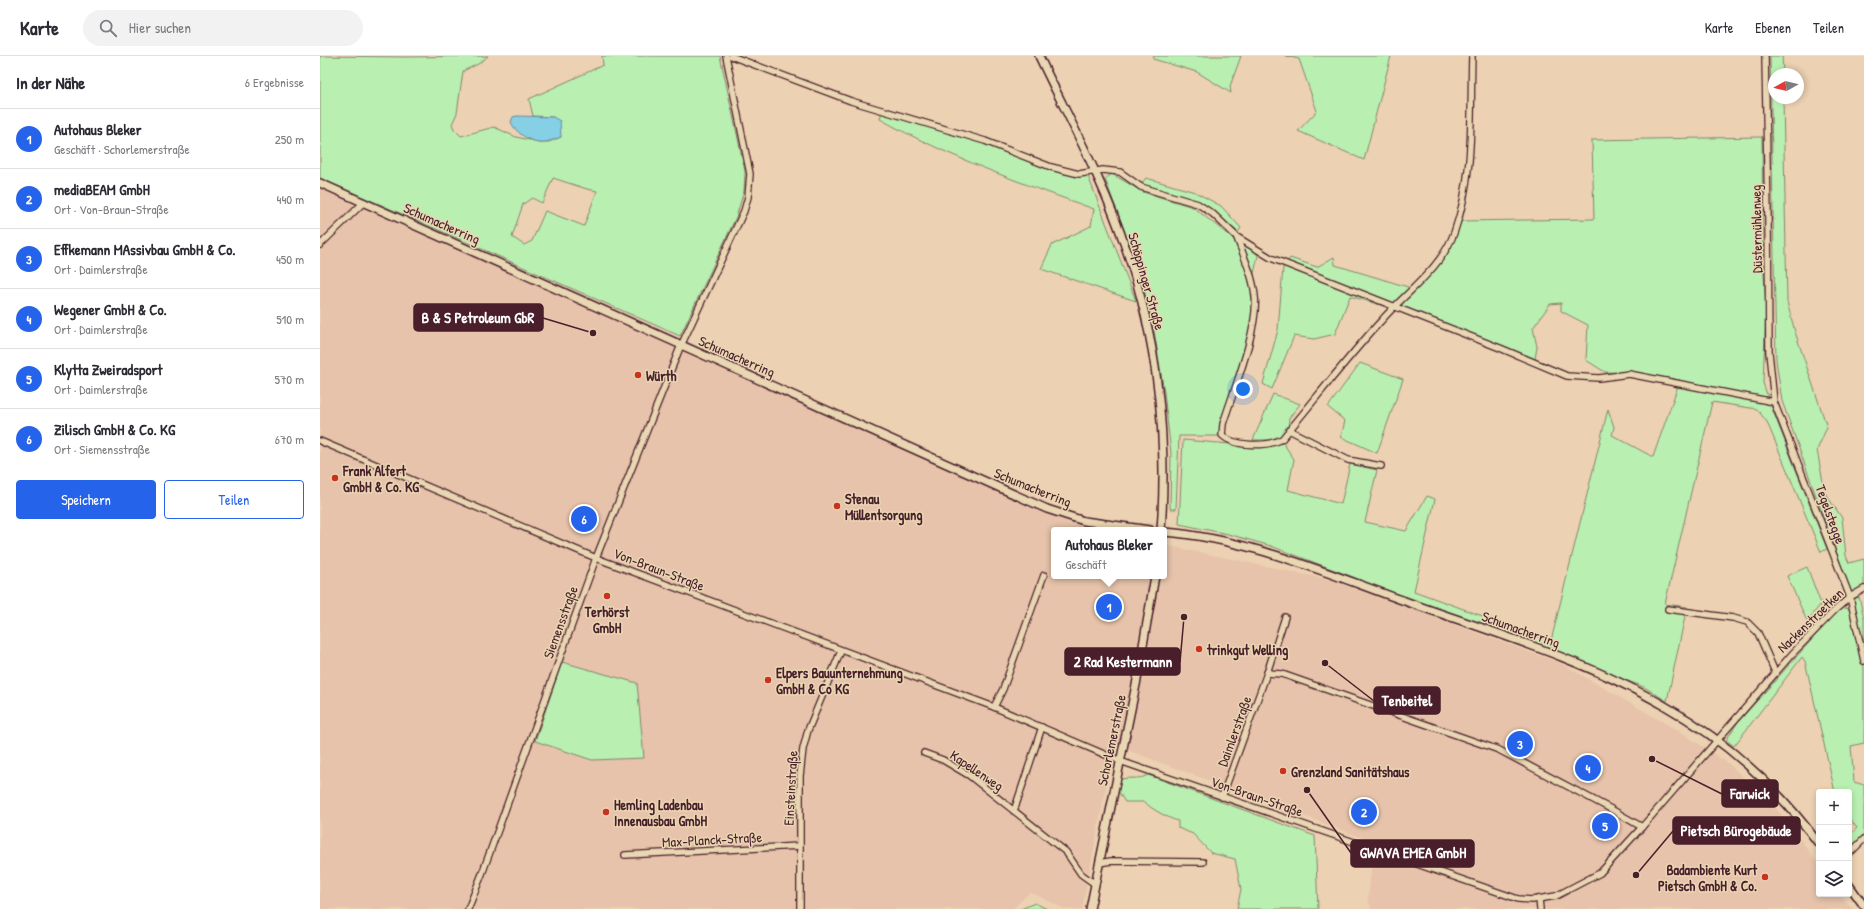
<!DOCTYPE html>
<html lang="de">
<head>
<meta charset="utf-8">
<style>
  :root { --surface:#fff; --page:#f2f2f3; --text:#2b2b33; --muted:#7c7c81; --line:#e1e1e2; --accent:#2563eb }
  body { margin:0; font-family:"Patrick Hand",sans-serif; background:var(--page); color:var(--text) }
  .controls { position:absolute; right:12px; bottom:12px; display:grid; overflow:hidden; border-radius:4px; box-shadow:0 2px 6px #0003 }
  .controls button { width:36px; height:36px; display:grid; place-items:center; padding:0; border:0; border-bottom:1px solid var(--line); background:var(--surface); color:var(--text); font:20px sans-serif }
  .compass { position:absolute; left:1448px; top:12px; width:36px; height:36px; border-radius:50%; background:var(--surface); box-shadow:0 2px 6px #0003; rotate:262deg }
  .you { position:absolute; left:923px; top:333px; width:14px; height:14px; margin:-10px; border:3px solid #fff; border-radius:50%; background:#1a73e8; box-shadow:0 0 0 6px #1a73e833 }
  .badge { display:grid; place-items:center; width:26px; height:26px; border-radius:50%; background:var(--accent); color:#fff; font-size:13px; font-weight:700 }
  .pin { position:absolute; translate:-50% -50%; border:2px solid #fff; box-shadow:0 1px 4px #0006 }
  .popup { position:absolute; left:731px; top:471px; width:116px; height:52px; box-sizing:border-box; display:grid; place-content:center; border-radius:4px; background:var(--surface); filter:drop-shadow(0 1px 3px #0005); font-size:13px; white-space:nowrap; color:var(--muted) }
  .popup b { font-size:15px; color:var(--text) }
  .popup::after { content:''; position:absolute; left:50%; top:100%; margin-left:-8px; border:8px solid transparent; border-top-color:var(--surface) }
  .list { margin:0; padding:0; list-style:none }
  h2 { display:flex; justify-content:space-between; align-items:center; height:52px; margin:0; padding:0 16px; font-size:17px }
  h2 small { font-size:13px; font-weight:400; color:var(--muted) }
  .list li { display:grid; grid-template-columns:26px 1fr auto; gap:12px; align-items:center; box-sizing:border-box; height:60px; padding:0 16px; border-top:1px solid var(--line) }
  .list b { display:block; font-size:15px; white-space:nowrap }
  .list p { margin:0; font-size:13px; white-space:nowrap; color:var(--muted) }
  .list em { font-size:13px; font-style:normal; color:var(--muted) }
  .actions { display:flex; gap:8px; padding:12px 16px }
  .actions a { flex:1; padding:9px 0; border:1px solid var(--accent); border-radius:4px; text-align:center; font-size:14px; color:var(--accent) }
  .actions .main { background:var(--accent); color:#fff }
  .icon { flex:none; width:22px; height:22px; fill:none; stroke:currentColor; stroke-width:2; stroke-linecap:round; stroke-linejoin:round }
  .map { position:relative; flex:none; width:1544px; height:853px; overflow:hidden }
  header { display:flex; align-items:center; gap:24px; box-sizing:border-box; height:56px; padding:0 20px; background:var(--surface); border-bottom:1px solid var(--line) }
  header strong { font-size:19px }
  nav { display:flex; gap:22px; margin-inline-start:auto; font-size:14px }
  .search { width:280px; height:36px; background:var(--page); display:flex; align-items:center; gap:10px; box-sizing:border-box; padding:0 14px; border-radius:22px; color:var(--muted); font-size:15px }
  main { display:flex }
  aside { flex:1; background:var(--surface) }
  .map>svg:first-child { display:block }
  .built { fill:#e6c3aa }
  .green { fill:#b9efb1; stroke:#82876e; fill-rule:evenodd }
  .water { fill:#85d0e5; stroke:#6d899b }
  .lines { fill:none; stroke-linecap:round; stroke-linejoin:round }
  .minor-casing { stroke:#4a1f2b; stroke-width:8 }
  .secondary-casing { stroke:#4a1f2b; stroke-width:10 }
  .minor { stroke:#e9d6b3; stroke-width:5.5 }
  .secondary { stroke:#e9d6b3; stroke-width:7 }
  .poi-dot { fill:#c8321e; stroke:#e9d6b3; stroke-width:1.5 }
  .labels { text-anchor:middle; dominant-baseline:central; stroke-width:3; stroke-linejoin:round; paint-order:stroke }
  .street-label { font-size:14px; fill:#4a1f2b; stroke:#e9d6b3 }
  .poi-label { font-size:14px; font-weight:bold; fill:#4a1f2b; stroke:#e9d6b3; text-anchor:start }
  .leader { fill:none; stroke:#4a1f2b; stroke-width:1.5 }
  .callout-dot { fill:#4a1f2b; stroke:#e9d6b3; stroke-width:1.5 }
  .callout { fill:#4a1f2b; stroke:#4a1f2b; stroke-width:1.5 }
  .callout-label { font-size:15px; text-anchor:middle; font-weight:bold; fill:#fff }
</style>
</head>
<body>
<header>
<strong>Karte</strong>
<div class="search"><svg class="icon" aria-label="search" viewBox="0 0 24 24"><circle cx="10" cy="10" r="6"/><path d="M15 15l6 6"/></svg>Hier suchen</div>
<nav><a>Karte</a><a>Ebenen</a><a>Teilen</a></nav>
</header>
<main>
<aside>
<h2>In der Nähe<small>6 Ergebnisse</small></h2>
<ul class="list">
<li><span class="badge">1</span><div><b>Autohaus Bleker</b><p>Geschäft · Schorlemerstraße</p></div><em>250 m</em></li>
<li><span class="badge">2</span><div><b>mediaBEAM GmbH</b><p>Ort · Von-Braun-Straße</p></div><em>440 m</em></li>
<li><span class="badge">3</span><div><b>Effkemann MAssivbau GmbH &amp; Co.</b><p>Ort · Daimlerstraße</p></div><em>450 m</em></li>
<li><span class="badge">4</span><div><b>Wegener GmbH &amp; Co.</b><p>Ort · Daimlerstraße</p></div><em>510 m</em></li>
<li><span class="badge">5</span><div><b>Klytta Zweiradsport</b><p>Ort · Daimlerstraße</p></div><em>570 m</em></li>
<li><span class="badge">6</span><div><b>Zilisch GmbH &amp; Co. KG</b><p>Ort · Siemensstraße</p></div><em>670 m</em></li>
</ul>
<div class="actions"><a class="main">Speichern</a><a>Teilen</a></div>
</aside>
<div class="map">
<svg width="1544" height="853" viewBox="0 0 1544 853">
  <rect width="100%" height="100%" fill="#ecd1b2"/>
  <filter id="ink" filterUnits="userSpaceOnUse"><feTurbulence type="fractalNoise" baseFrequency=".025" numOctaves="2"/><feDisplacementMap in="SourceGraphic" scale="8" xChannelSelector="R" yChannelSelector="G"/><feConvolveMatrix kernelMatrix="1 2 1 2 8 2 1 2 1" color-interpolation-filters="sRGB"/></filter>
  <g filter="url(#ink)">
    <!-- built -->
    <path class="built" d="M0 122 700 444 793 474H734V520H844V489L1010 524 1240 607 1362 677 1409 708 1462 759 1499 809V838H1520L1532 853H1052L1048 844 1054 786 794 689 762 853H745L710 836 692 853H0Z"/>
    <!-- green -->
    <g class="green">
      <path d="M0 0 87 1 168 0 158 8 143 15 137 57 132 68 134 73 141 80 174 71 196 81 219 86H229L241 81 233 61 213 60 209 43 283 9 282 0H400L425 115 424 135 416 161 360 280 0 122ZM233 122 267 133 277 135 264 170 225 155 212 185 204 189 192 181 203 148 212 142 222 147Z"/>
      <path d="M834 0H921L910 30 911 37 877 16 833 3Z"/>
      <path d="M966 0H1071L1044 104 978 75 997 55 979 3Z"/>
      <path d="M1450 0H1462L1463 18H1454V42H1463L1467 246 1475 276 1507 371 1497 394 1505 437 1522 462 1526 500 1529 507 1544 503V530L1531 537 1462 345 1456 304Z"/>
      <path d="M563 51 624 69 745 118 768 120 816 245 721 213 732 189 771 170 774 153C701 127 628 101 560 63Z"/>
      <path d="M1442 81 1443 201 1446 252 1443 327 1451 350 1507 493 1501 496 1447 366 1437 353 1392 346 1345 548 1367 551 1347 645 1324 631 951 490 908 478 859 468 863 384 945 391 963 387 974 403 968 434 1021 448 1030 408 1057 414 1045 466 1086 475 1107 440 1115 443 1094 535 1231 585 1288 353 1294 371 1292 379 1333 401 1360 324 1317 317 1285 316 1266 304 1268 269 1241 255V247L1230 248 1213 272 1217 291 1215 303 1082 250H1064L1030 240 1015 278 994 283 974 280 952 333 943 328 958 274 963 212 970 202 997 211 1014 201 1015 209 1088 231 1093 237 1126 198 1141 165 1274 163 1272 84Z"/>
      <path d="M792 118 823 136 873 151 912 182 933 191 938 200 934 217V242L930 275 899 380H859L856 453H850L851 397 844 336 833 268 817 208 785 123Z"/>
      <path d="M826 122 875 136 901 150 921 172 918 176 883 148 820 129Z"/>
      <path d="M1040 307 1083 323 1057 397 1021 381 1025 365 1008 351Z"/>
      <path d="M953 338 980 348 969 362 968 374 956 384H933Z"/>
      <path d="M1487 511 1501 548 1487 565 1467 520Z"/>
      <path d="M1539 541 1544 562V592L1533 544Z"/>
      <path d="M1521 551 1529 553 1533 560 1544 612V687L1531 690 1534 726 1544 729V778L1529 793V780L1537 772 1529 762V736H1515L1485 605 1482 601 1414 690 1406 684 1418 666Z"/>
      <path d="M242 606 317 627 324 702 272 704 215 685Z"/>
      <path d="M828 719 995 780 998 853H917L921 833 915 803 891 797 873 778 858 772V765C850 763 829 752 825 746H805L797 733 801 723C812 721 819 724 828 719Z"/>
      <path d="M715 847 727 853H701Z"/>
    </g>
    <!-- water -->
    <path class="water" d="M197 60 233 61 240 65 241 81C235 83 227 87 219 86 208 85 195 76 191 66L193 61Z"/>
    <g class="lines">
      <defs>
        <g id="minor">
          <path d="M411 0 531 45 665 85 731 111 759 118 783 114 800 116 821 131 878 148 893 158 917 181 951 202 1180 292 1247 320 1279 322 1309 318 1454 346"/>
          <path d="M1445 0 1448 162 1449 296 1454 346 1530 541 1544 605"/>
          <path d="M917 182C924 201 933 220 935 240 939 272 913 336 903 368L902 379C914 391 947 391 962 383 995 344 1026 303 1061 265 1085 237 1121 213 1134 177 1155 118 1150 61 1152 0"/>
          <path d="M0 189 44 146"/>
          <path d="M969 374 1028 404 1061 410"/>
          <path d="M0 385 276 502 674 651 800 705 1198 843 1212 844 1236 840 1280 817 1322 771 1472 598 1515 554 1530 541 1544 533"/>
          <path d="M1348 553 1413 562 1427 566 1438 577 1455 616"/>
          <path d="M947 617 962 618 1179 694 1289 752 1322 771"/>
          <path d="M674 651 683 633 724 519"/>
          <path d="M604 697 623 704 650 720 746 796 761 818 775 828"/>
          <path d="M902 741 947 617 965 561"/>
          <path d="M694 755 722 671"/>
          <path d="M1529 798 1544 783"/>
          <path d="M305 799 480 790"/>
          <path d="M779 807 791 805 883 806"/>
          <path d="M1219 843 1220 853"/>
          <path d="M148 853 162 818 276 502 359 294 424 155 428 141 430 118 406 0"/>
          <path d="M480 853V720L483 693 488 674 521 595"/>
        </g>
        <g id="secondary">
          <path d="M719 0C749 63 784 126 806 193 837 282 848 380 841 474"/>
          <path d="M0 127 727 453 764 465 830 474"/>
          <path d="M844 476C925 482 1004 516 1079 543 1168 575 1262 602 1345 650 1405 684 1458 732 1499 788"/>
          <path d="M1529 829 1544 850"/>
          <path d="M770 853 817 624 835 520"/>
        </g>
      </defs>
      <!-- minor casing -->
      <use href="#minor" class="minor-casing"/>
      <!-- secondary casing -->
      <use href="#secondary" class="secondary-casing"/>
      <!-- minor -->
      <use href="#minor" class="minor"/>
      <!-- secondary -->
      <use href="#secondary" class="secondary"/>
    </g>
  </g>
  <!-- markers -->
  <g class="poi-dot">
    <circle cx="318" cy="319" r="4"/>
    <circle cx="15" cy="422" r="4"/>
    <circle cx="517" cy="450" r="4"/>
    <circle cx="287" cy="540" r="4"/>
    <circle cx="879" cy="593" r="4"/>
    <circle cx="448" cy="624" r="4"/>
    <circle cx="963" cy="715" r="4"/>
    <circle cx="286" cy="756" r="4"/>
    <circle cx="1445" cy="821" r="4"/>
  </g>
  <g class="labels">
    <!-- street labels -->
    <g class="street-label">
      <text transform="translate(122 167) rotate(24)">Schumacherring</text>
      <text transform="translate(1436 173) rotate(-91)">Düstermühlenweg</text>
      <text transform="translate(827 225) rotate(74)">Schöppinger Straße</text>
      <text transform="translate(417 300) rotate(24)">Schumacherring</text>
      <text transform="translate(713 431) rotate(22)">Schumacherring</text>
      <text transform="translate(1511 458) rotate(70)">Tegelstegge</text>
      <text transform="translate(339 513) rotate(21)">Von-Braun-Straße</text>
      <text transform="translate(1490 564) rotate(-44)">Nackenstroetken</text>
      <text transform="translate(240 566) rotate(-70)">Siemensstraße</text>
      <text transform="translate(1201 573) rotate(20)">Schumacherring</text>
      <text transform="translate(914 675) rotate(-70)">Daimlerstraße</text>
      <text transform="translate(791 684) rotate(-78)">Schorlemerstraße</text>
      <text transform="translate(657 714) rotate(34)">Kapellenweg</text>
      <text transform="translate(470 732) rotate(-87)">Einsteinstraße</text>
      <text transform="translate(937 740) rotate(19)">Von-Braun-Straße</text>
      <text transform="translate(392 783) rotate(-3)">Max-Planck-Straße</text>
    </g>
    <!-- poi labels -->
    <g class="poi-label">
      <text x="326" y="319">Würth</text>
      <text x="23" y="414">Frank Alfert<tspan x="23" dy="16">GmbH &amp; Co. KG</tspan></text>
      <text x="525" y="442">Stenau<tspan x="525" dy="16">Müllentsorgung</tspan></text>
      <text x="287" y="555" text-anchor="middle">Terhörst<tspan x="287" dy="16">GmbH</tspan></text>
      <text x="887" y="593">trinkgut Welling</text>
      <text x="456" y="616">Elpers Bauunternehmung<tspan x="456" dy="16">GmbH &amp; Co KG</tspan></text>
      <text x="971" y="715">Grenzland Sanitätshaus</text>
      <text x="294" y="748">Hemling Ladenbau<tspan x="294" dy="16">Innenausbau GmbH</tspan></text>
      <text x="1437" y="813" text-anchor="end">Badambiente Kurt<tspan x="1437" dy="16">Pietsch GmbH &amp; Co.</tspan></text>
    </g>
  </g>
  <!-- callouts -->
  <path class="leader" d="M273 277L223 262M864 561L860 606M1005 607L1054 645M1332 703L1402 738M1316 819L1353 775M987 734L1031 797"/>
  <g class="callout-dot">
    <circle cx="273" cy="277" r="4"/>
    <circle cx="864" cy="561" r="4"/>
    <circle cx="1005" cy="607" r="4"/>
    <circle cx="1332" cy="703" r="4"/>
    <circle cx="1316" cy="819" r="4"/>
    <circle cx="987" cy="734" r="4"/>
  </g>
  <g class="callout">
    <rect x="94" y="248" width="129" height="27" rx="4"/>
    <rect x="745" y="592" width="115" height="27" rx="4"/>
    <rect x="1054" y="631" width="66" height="27" rx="4"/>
    <rect x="1402" y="724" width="56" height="27" rx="4"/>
    <rect x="1353" y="761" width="127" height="27" rx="4"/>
    <rect x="1031" y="784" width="123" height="27" rx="4"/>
  </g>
  <g class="callout-label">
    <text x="158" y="267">B &amp; S Petroleum GbR</text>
    <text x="803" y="611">2 Rad Kestermann</text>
    <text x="1087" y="650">Tenbeitel</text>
    <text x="1430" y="743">Farwick</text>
    <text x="1416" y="780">Pietsch Bürogebäude</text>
    <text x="1093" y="802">GWAVA EMEA GmbH</text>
  </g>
</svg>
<div class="controls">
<button>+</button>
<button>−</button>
<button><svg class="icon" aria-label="layers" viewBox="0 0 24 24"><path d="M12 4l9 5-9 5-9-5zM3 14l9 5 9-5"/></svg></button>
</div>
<svg class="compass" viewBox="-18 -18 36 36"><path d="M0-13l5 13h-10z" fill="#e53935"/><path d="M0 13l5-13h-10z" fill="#7c7c81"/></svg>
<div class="you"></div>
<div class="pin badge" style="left:789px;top:551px">1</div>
<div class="popup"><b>Autohaus Bleker</b>Geschäft</div>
<div class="pin badge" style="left:1044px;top:756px">2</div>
<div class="pin badge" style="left:1200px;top:688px">3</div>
<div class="pin badge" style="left:1268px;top:712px">4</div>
<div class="pin badge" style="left:1285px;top:770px">5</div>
<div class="pin badge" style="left:264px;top:463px">6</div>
</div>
</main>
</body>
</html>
